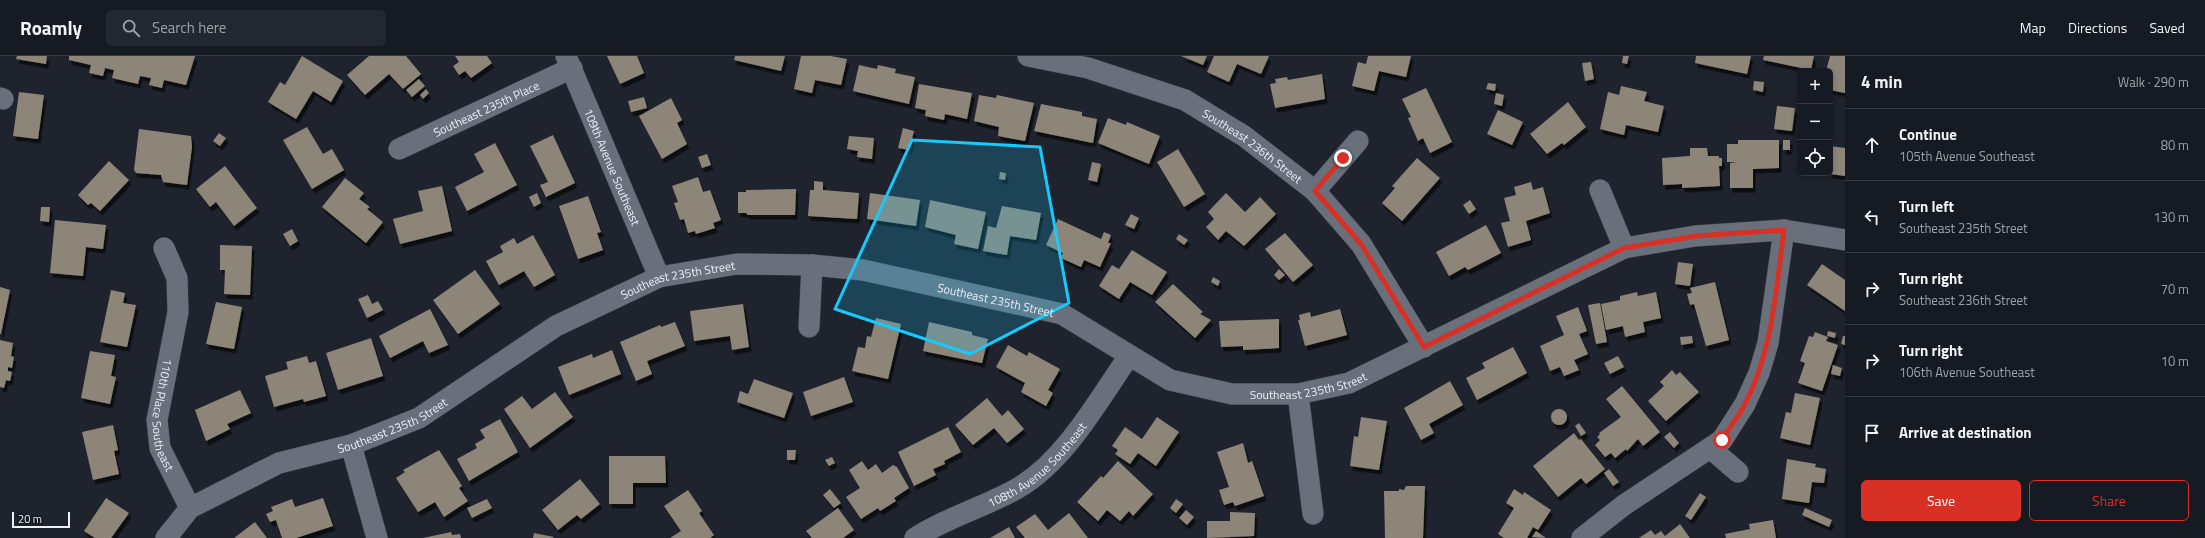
<!DOCTYPE html>
<html lang="en">
<head>
<meta charset="utf-8">
<style>
  :root { --surface:#161a22; --page:#23272f; --text:#f1f3f6; --muted:#9ea1a5; --line:#353840; --accent:#d93025 }
  body { margin:0; font-family:"Titillium Web",sans-serif; background:var(--page); color:var(--text) }
  .controls { position:absolute; right:12px; top:12px; display:grid; overflow:hidden; border-radius:6px; box-shadow:0 2px 6px #0003 }
  .controls button { width:36px; height:36px; display:grid; place-items:center; padding:0; border:0; border-bottom:1px solid var(--line); background:var(--surface); color:var(--text); font:20px sans-serif }
  .scale { position:absolute; left:12px; bottom:10px; width:58px; box-sizing:border-box; padding-left:4px; border:2px solid #ebeff6; border-top:0; font-size:11px; line-height:14px; white-space:nowrap; color:#ebeff6; -webkit-text-stroke:3px #141a23; paint-order:stroke }
  .stop { position:absolute; width:12px; height:12px; margin:-9px; border:3px solid #d93025; border-radius:50%; background:#fff }
  .stop.end { background:#d93025; border-color:#fff; box-shadow:0 1px 4px #0008 }
  .list { margin:0; padding:0; list-style:none }
  h2 { display:flex; justify-content:space-between; align-items:center; height:52px; margin:0; padding:0 16px; font-size:17px }
  h2 small { font-size:13px; font-weight:400; color:var(--muted) }
  .list li { display:grid; grid-template-columns:26px 1fr auto; gap:12px; align-items:center; box-sizing:border-box; height:72px; padding:0 16px; border-top:1px solid var(--line) }
  .list b { display:block; font-size:15px; white-space:nowrap }
  .list p { margin:0; font-size:13px; white-space:nowrap; color:var(--muted) }
  .list em { font-size:13px; font-style:normal; color:var(--muted) }
  .actions { display:flex; gap:8px; padding:12px 16px }
  .actions a { flex:1; padding:9px 0; border:1px solid var(--accent); border-radius:6px; text-align:center; font-size:14px; color:var(--accent) }
  .actions .main { background:var(--accent); color:#fff }
  .icon { flex:none; width:22px; height:22px; fill:none; stroke:currentColor; stroke-width:2; stroke-linecap:round; stroke-linejoin:round }
  .map { position:relative; flex:none; width:1845px; height:482px; overflow:hidden }
  header { display:flex; align-items:center; gap:24px; box-sizing:border-box; height:56px; padding:0 20px; background:var(--surface); border-bottom:1px solid var(--line) }
  header strong { font-size:19px }
  nav { display:flex; gap:22px; margin-inline-start:auto; font-size:14px }
  .search { width:280px; height:36px; background:var(--page); display:flex; align-items:center; gap:10px; box-sizing:border-box; padding:0 14px; border-radius:6px; color:var(--muted); font-size:15px }
  main { display:flex }
  aside { flex:1; background:var(--surface) }
  .map>svg:first-child { display:block }
  .building { fill:#8e8579; filter:url(#shadow) }
  .lines { fill:none; stroke-linecap:round; stroke-linejoin:round }
  .street-casing { stroke:#3a3e46; stroke-width:22 }
  .street { stroke:#69707c; stroke-width:21 }
  .route { stroke:#d93025; stroke-width:5 }
  .marked { fill:#17cafb; fill-opacity:0.2; stroke:#17cafb; stroke-width:3; stroke-linejoin:round }
  .labels { text-anchor:middle; dominant-baseline:central; stroke-width:3.5; stroke-linejoin:round; paint-order:stroke }
  .street-label { font-size:12px; fill:#ebeff6; stroke:#141a23 }
</style>
</head>
<body>
<header>
<strong>Roamly</strong>
<div class="search"><svg class="icon" aria-label="search" viewBox="0 0 24 24"><circle cx="10" cy="10" r="6"/><path d="M15 15l6 6"/></svg>Search here</div>
<nav><a>Map</a><a>Directions</a><a>Saved</a></nav>
</header>
<main>
<div class="map">
<svg width="1845" height="482" viewBox="0 0 1845 482">
  <defs>
    <filter id="shadow"><feDropShadow dx="2.5" dy="4.5" stdDeviation="0" flood-color="#0009"/></filter>
  </defs>
  <rect width="100%" height="100%" fill="#1e232d"/>
  <!-- building -->
  <g class="building">
    <path d="M17 0H47L46 8 16 3Z"/>
    <path d="M69 0H195L186 29 164 24 162 32 149 29 151 22 140 20 138 28 112 22 114 14 105 12 103 20 89 17 91 9 69 4Z"/>
    <path d="M302 0 343 25 331 46 313 35 296 63 268 46 280 26 285 29Z"/>
    <path d="M369 0H406L421 18 403 33 389 18 365 39 347 19Z"/>
    <path d="M455 0H487L492 7 471 22 465 15 459 19 453 10 459 6Z"/>
    <path d="M607 0H637L644 17 620 28Z"/>
    <path d="M735 0H785L781 15 734 4Z"/>
    <path d="M801 0H831L847 3 841 29 815 24 812 37 794 33Z"/>
    <path d="M1181 0H1207L1203 9Z"/>
    <path d="M1214 0H1269L1261 18 1237 8 1229 26 1207 16Z"/>
    <path d="M1368 0H1411L1406 21 1379 15 1374 35 1352 30 1358 6 1366 8Z"/>
    <path d="M1623 0H1629L1627 8 1622 7Z"/>
    <path d="M1696 0H1751L1747 18 1695 7Z"/>
    <path d="M1764 0H1814L1811 14 1763 4Z"/>
    <path d="M1830 0H1845V37L1830 34V15H1826Z"/>
    <path d="M1591 6 1594 23 1585 25 1582 7Z"/>
    <path d="M859 9 877 13 878 9 896 13 895 17 915 21 909 48 853 35Z"/>
    <path d="M1322 18 1325 43 1275 52 1270 28 1276 27 1275 23 1287 21 1288 24Z"/>
    <path d="M419 23 425 30 412 41 406 34Z"/>
    <path d="M1754 25 1764 26 1763 36 1753 34Z"/>
    <path d="M1488 27 1496 28 1495 35 1486 33Z"/>
    <path d="M919 28 972 37 967 63 945 58 944 64 925 60 926 54 915 52Z"/>
    <path d="M1621 30 1647 36 1644 45 1664 50 1658 76 1626 69 1624 79 1600 73 1608 36 1619 39Z"/>
    <path d="M1426 32 1452 86 1430 97 1423 82 1418 85 1408 62 1411 61 1402 43Z"/>
    <path d="M426 33 429 37 423 43 420 39Z"/>
    <path d="M19 36 44 39 38 83 13 80Z"/>
    <path d="M1496 37 1504 39 1502 50 1494 48Z"/>
    <path d="M979 39 996 42 997 39 1034 47 1025 85 998 80 999 71 974 65Z"/>
    <path d="M644 41 647 52 631 56 628 45Z"/>
    <path d="M671 42 682 64 677 67 687 88 662 103 639 60Z"/>
    <path d="M1568 46 1586 71 1564 89 1562 87 1547 98 1530 78Z"/>
    <path d="M1041 48 1082 56V60L1097 63 1093 87 1034 75Z"/>
    <path d="M1777 50 1795 52 1792 75 1774 73Z"/>
    <path d="M1498 54 1523 66 1512 89 1487 78Z"/>
    <path d="M1108 62 1126 69 1127 66 1160 80 1149 108 1098 87Z"/>
    <path d="M307 71 323 98 332 93 344 114 312 133 283 84Z"/>
    <path d="M903 72 914 75 909 94 898 92Z"/>
    <path d="M139 73 191 80 192 91 187 129 163 126 161 119 136 117 134 114Z"/>
    <path d="M219 77 226 82 220 90 213 85Z"/>
    <path d="M553 79 575 127 546 141 540 129 548 126 530 90Z"/>
    <path d="M849 80 874 82 872 103 857 101 858 95 847 93Z"/>
    <path d="M1738 84H1779V112L1753 113V132H1730V107L1738 106H1727V88H1738Z"/>
    <rect x="1783" y="84" width="7" height="10"/>
    <path d="M495 87 517 129 467 155 455 131 484 116 474 98Z"/>
    <path d="M1830 90 1845 92V120L1830 118Z"/>
    <path d="M1690 92H1707L1708 100H1719V102H1722V110H1719L1720 130 1682 132V128L1663 129 1662 102 1690 100Z"/>
    <path d="M1178 93 1205 138 1184 151 1157 106Z"/>
    <path d="M707 98 711 109 702 112 698 101Z"/>
    <path d="M1417 102 1440 122 1402 165 1382 147 1395 132 1392 130Z"/>
    <path d="M109 105 129 124 100 155 91 147 88 149 78 139Z"/>
    <path d="M1092 106 1101 108 1097 126 1088 124Z"/>
    <path d="M225 110 257 152 234 170 216 146 210 151 196 133Z"/>
    <path d="M1000 116 1006 117 1005 124 999 123Z"/>
    <path d="M698 121 703 136 710 134 721 164 713 167 715 172 696 178 695 175 688 177 684 163 680 164 674 147 678 146 672 130Z"/>
    <path d="M345 122 364 137 359 143 370 151 367 153 383 166 366 187 322 151Z"/>
    <path d="M814 125 823 126V134L859 137 857 163 808 160 810 134H814Z"/>
    <path d="M1531 126 1533 134 1543 131 1550 157 1526 165 1531 184 1508 191 1501 167 1510 165 1504 142 1516 139 1514 131Z"/>
    <path d="M442 130 452 175 400 188 393 163 423 155 418 135Z"/>
    <path d="M796 133 795 159H748L746 157H738V136H746V134Z"/>
    <path d="M537 137 541 147 534 151 529 141Z"/>
    <path d="M870 137 920 144 916 170 867 163Z"/>
    <path d="M1226 137 1245 156 1260 141 1276 158 1244 190 1226 175 1218 184 1206 171 1214 163 1208 156Z"/>
    <path d="M588 140 601 176 597 177 603 194 578 203 559 150Z"/>
    <path d="M930 144 986 156 978 193 954 188 956 179 925 171Z"/>
    <path d="M1470 144 1476 153 1469 158 1463 149Z"/>
    <path d="M1002 150 1041 157 1036 184 1010 180 1007 199 983 195 988 170 996 172Z"/>
    <path d="M41 151H50L49 166 40 165Z"/>
    <path d="M1131 158 1139 162 1134 173 1125 169Z"/>
    <path d="M1058 163 1101 183 1104 176 1111 179 1108 187H1111L1100 211 1084 204 1081 211 1061 202 1063 197 1046 189Z"/>
    <path d="M55 164 106 169 103 193 86 191 83 220 50 217Z"/>
    <path d="M1486 169 1501 197 1468 214 1465 211 1449 220 1436 196Z"/>
    <path d="M292 173 298 185 290 190 283 178Z"/>
    <path d="M1285 177 1313 209 1293 226 1265 193Z"/>
    <path d="M1179 178 1188 184 1184 189 1176 183Z"/>
    <path d="M533 179 555 219 534 231 524 215 499 229 486 205 503 196 500 190 514 182 517 188Z"/>
    <path d="M220 189 252 190 250 239 224 238 225 214H220Z"/>
    <path d="M1132 194 1167 216 1152 239 1130 226 1119 243 1099 230 1112 209 1119 213Z"/>
    <path d="M1678 206 1693 208 1690 230 1675 228Z"/>
    <path d="M1822 208 1845 224V255L1807 229Z"/>
    <path d="M1279 213 1285 219 1279 224 1274 219Z"/>
    <path d="M475 214 500 248 458 278 433 244Z"/>
    <path d="M1213 221 1220 225 1218 230 1211 226Z"/>
    <path d="M1715 226 1729 284 1706 290 1694 248 1690 249 1687 238 1692 237 1690 232Z"/>
    <path d="M1173 228 1203 256 1200 258 1211 264 1195 282 1155 246Z"/>
    <path d="M0 231 10 234 1 278H0Z"/>
    <path d="M111 234 125 237 123 247 136 249 127 291 100 286Z"/>
    <path d="M1637 236 1638 240 1656 236 1661 262 1643 266 1645 276 1625 281 1623 270 1606 274 1601 248 1620 244V240Z"/>
    <path d="M368 239 372 248 378 245 383 254 367 262 358 243Z"/>
    <path d="M216 246 242 251 234 293 206 288Z"/>
    <path d="M1600 247 1607 286 1596 288 1588 249Z"/>
    <path d="M743 248 749 291 732 294 730 280 694 285 690 255Z"/>
    <path d="M1578 251 1587 275 1579 278 1588 298 1574 304 1579 314 1564 320 1560 311 1550 315 1540 290 1564 279 1556 260Z"/>
    <path d="M430 253 448 289 429 297 423 285 390 302 379 280Z"/>
    <path d="M1340 253 1347 279 1305 290 1298 264H1300L1299 259 1310 256 1311 261Z"/>
    <path d="M876 262 901 268 888 323 852 315 858 291 865 292 867 280 871 281Z"/>
    <path d="M1279 263V292L1243 294V290L1221 291 1219 265Z"/>
    <path d="M675 266 685 290 647 305 652 318 636 325 620 286 660 269 661 271Z"/>
    <path d="M929 266 972 276V279L988 283 982 307 923 295Z"/>
    <path d="M1828 275 1836 277 1835 282 1827 280Z"/>
    <path d="M1815 276 1828 281 1826 285 1838 289 1822 335 1798 327 1805 307 1800 305 1809 280 1813 281Z"/>
    <path d="M1692 280 1693 287 1681 289 1680 281Z"/>
    <path d="M1843 280H1845V289L1841 288Z"/>
    <path d="M371 282 383 320 338 334 326 297Z"/>
    <path d="M0 284 13 287 11 300 14 301 12 312 8 311V315L12 316 10 325 6 324 4 332 0 331Z"/>
    <path d="M1008 289 1027 300 1029 296 1060 313 1048 334 1053 337 1046 350 1021 336 1025 327 996 311Z"/>
    <path d="M1513 291 1527 317 1477 344 1466 322 1485 312 1482 307Z"/>
    <path d="M612 294 621 318 569 339 558 311 592 298 593 302Z"/>
    <path d="M90 295 115 299 111 320 116 321 110 348 81 342Z"/>
    <path d="M307 300 309 307 316 305 326 340 304 346 303 343 274 351 265 320 288 313 286 306Z"/>
    <path d="M1618 300 1624 311 1610 318 1604 307Z"/>
    <path d="M1833 309 1842 312 1840 320 1831 318Z"/>
    <path d="M1672 314 1676 319 1680 316 1699 336 1666 365 1648 345 1664 330 1660 326Z"/>
    <path d="M844 321 853 346 811 360 803 336Z"/>
    <path d="M754 323 793 337 784 362 737 346 740 335 748 338Z"/>
    <path d="M1450 325 1463 349 1429 368 1434 377 1421 384 1404 352Z"/>
    <path d="M1622 330 1660 376 1643 390 1638 383 1627 395 1626 393 1615 402 1611 397 1605 401 1595 389 1600 384 1597 381 1600 378 1599 377 1621 361 1606 343Z"/>
    <path d="M240 334 251 357 227 368 230 373 206 385 195 354Z"/>
    <path d="M555 336 573 361 530 392 504 353 522 340 532 353Z"/>
    <path d="M1795 337 1820 342 1810 389 1780 382 1786 356 1791 357Z"/>
    <path d="M987 342 1002 360 1008 354 1024 373 1007 387 994 372 973 389 955 369Z"/>
    <circle cx="1559" cy="361" r="8"/>
    <path d="M1157 361 1179 376 1156 410 1138 397 1130 408 1115 398 1118 394 1112 390 1125 371 1142 383Z"/>
    <path d="M1361 361 1387 365 1379 414 1350 410 1354 380 1358 381Z"/>
    <path d="M500 363 518 396 469 425 457 403 477 392 475 388 485 382 480 374Z"/>
    <path d="M1579 367 1586 377 1581 380 1575 370Z"/>
    <path d="M113 369 118 394 114 395 119 418 93 424 82 376Z"/>
    <path d="M948 371 961 396 944 405 945 408 933 413 936 419 914 430 898 396Z"/>
    <path d="M1670 376 1679 387 1674 392 1664 381Z"/>
    <path d="M1574 377 1579 384 1581 383 1605 413 1586 428 1581 422 1558 441 1533 410Z"/>
    <path d="M1243 387 1248 407 1252 405 1264 440 1235 450 1233 446 1224 449 1219 434 1229 431 1217 396Z"/>
    <path d="M439 394 462 430 459 432 468 445 444 461 435 446 418 456 396 422 405 416 403 414Z"/>
    <path d="M787 394H796L795 404H787Z"/>
    <path d="M609 400H665L666 427H633V448H609Z"/>
    <path d="M832 401 835 407 829 410 825 404Z"/>
    <path d="M1787 403 1816 408 1815 411 1826 413 1824 427 1812 426 1809 447 1782 443Z"/>
    <path d="M862 405 868 414 876 408 882 417 893 409 897 411 909 432 894 442 896 445 880 455 878 452 861 463 846 441 860 432 849 414Z"/>
    <path d="M1118 405 1153 438 1133 460 1129 455 1120 465 1107 454 1098 465 1077 446 1101 420 1103 422Z"/>
    <path d="M1609 413 1619 426 1613 430 1604 417Z"/>
    <path d="M580 423 600 448 581 463 577 459 558 474 542 454Z"/>
    <path d="M1406 430H1425L1423 482H1385L1384 435H1399V433L1404 434Z"/>
    <path d="M830 433 841 447 834 452 823 439Z"/>
    <path d="M1514 433 1523 439 1524 436 1551 454 1538 474 1533 471 1527 482H1504L1498 478 1514 452 1506 447Z"/>
    <path d="M688 434 702 455 699 457 714 479 710 482H670L681 475 664 450Z"/>
    <path d="M1700 437 1706 441 1691 464 1685 460Z"/>
    <path d="M106 442 129 457 111 482H95L84 475Z"/>
    <path d="M323 442 333 470 296 482H282L276 464 270 466 266 458 273 455 271 451 292 443 295 451Z"/>
    <path d="M487 443 492 452 472 462 467 452Z"/>
    <path d="M1176 443 1183 448 1176 457 1170 452Z"/>
    <path d="M838 452 854 474 843 482H812L806 475Z"/>
    <path d="M1805 452 1832 464 1829 471 1802 459Z"/>
    <path d="M1186 454 1194 461 1187 469 1179 462Z"/>
    <path d="M1230 456 1255 457 1254 480 1207 482V465H1230Z"/>
    <path d="M1069 457 1088 482H1025L1016 471 1035 458 1048 474Z"/>
    <path d="M1773 464 1776 482H1726L1725 478 1750 473 1749 468Z"/>
    <path d="M255 466 267 482H234Z"/>
    <path d="M1680 468 1690 482H1639L1651 474 1655 479 1661 475 1665 480Z"/>
    <path d="M1009 471 1015 482H990Z"/>
    <path d="M1536 475 1546 482 1532 481Z"/>
    <path d="M451 476 452 479 460 478 461 482H423Z"/>
    <path d="M534 477 554 481 553 482H533Z"/>
  </g>
  <g class="lines">
    <defs>
      <g id="street">
        <path id="s1" d="M566 0 659 221"/>
        <path id="s2" d="M1028 0 1088 12 1185 44 1244 80 1315 135 1361 188 1424 291"/>
        <path d="M0 42 3 43"/>
        <path id="s3" d="M399 93 572 12"/>
        <path d="M1600 134 1624 192"/>
        <path d="M1315 135 1358 85"/>
        <path id="s4" d="M164 192 177 222 178 256 157 364 160 392 190 452"/>
        <path d="M809 271 812 209"/>
        <path d="M1298 338 1313 458"/>
        <path d="M351 389 377 482"/>
        <path d="M1710 392 1738 416"/>
        <path id="s5" d="M166 482 190 452 279 407 351 389 419 362 556 270 659 221 737 208 812 209 863 214 1062 258 1170 324 1232 338H1298L1349 327 1624 192 1695 180 1784 174 1845 184"/>
        <path id="s6" d="M915 482C947 461 985 451 1018 432 1065 405 1099 343 1129 300"/>
        <path d="M1582 482 1624 449 1722 384 1745 348 1759 317 1768 287 1784 174"/>
      </g>
    </defs>
    <!-- street casing -->
    <use href="#street" class="street-casing"/>
    <!-- street -->
    <use href="#street" class="street"/>
  </g>
  <g class="lines">
    <!-- route -->
    <path class="route" d="M1343 102 1315 135 1361 188 1424 291 1624 192 1696 180 1784 174C1776 233 1773 294 1745 348 1739 360 1729 372 1722 384"/>
  </g>
  <!-- marked area -->
  <path class="marked" d="M912 84 1040 91 1069 247 970 298 835 253Z"/>
  <g class="labels">
    <!-- street labels -->
    <g class="street-label">
      <text stroke="none"><textPath href="#s3" startOffset="96">Southeast 235th Place</textPath></text>
      <text stroke="none"><textPath href="#s2" startOffset="245">Southeast 236th Street</textPath></text>
      <text stroke="none"><textPath href="#s1" startOffset="120">109th Avenue Southeast</textPath></text>
      <text stroke="none"><textPath href="#s5" startOffset="582">Southeast 235th Street</textPath></text>
      <text stroke="none"><textPath href="#s5" startOffset="906">Southeast 235th Street</textPath></text>
      <text stroke="none"><textPath href="#s5" startOffset="1241">Southeast 235th Street</textPath></text>
      <text stroke="none"><textPath href="#s4" startOffset="172">110th Place Southeast</textPath></text>
      <text stroke="none"><textPath href="#s5" startOffset="258">Southeast 235th Street</textPath></text>
      <text stroke="none"><textPath href="#s6" startOffset="144">108th Avenue Southeast</textPath></text>
    </g>
  </g>
</svg>
<div class="controls">
<button>+</button>
<button>−</button>
<button><svg class="icon" aria-label="locate" viewBox="0 0 24 24"><circle cx="12" cy="12" r="6"/><path d="M12 2v4M12 18v4M2 12h4M18 12h4"/></svg></button>
</div>
<div class="scale">20 m</div>
<div class="stop" style="left:1722px;top:384px"></div>
<div class="stop end" style="left:1343px;top:102px"></div>
</div>
<aside>
<h2>4 min<small>Walk · 290 m</small></h2>
<ul class="list">
<li><svg class="icon" aria-label="ahead" viewBox="0 0 24 24"><path d="M12 20V5M6 11l6-6 6 6"/></svg><div><b>Continue</b><p>105th Avenue Southeast</p></div><em>80 m</em></li>
<li><svg class="icon" aria-label="left" viewBox="0 0 24 24"><path d="M17 20v-9H6M10 6l-5 5 5 5"/></svg><div><b>Turn left</b><p>Southeast 235th Street</p></div><em>130 m</em></li>
<li><svg class="icon" aria-label="right" viewBox="0 0 24 24"><path d="M7 20v-9h11M14 6l5 5-5 5"/></svg><div><b>Turn right</b><p>Southeast 236th Street</p></div><em>70 m</em></li>
<li><svg class="icon" aria-label="right" viewBox="0 0 24 24"><path d="M7 20v-9h11M14 6l5 5-5 5"/></svg><div><b>Turn right</b><p>106th Avenue Southeast</p></div><em>10 m</em></li>
<li><svg class="icon" aria-label="arrive" viewBox="0 0 24 24"><path d="M6 21V4h12l-3 4 3 4H6"/></svg><div><b>Arrive at destination</b></div></li>
</ul>
<div class="actions"><a class="main">Save</a><a>Share</a></div>
</aside>
</main>
</body>
</html>
